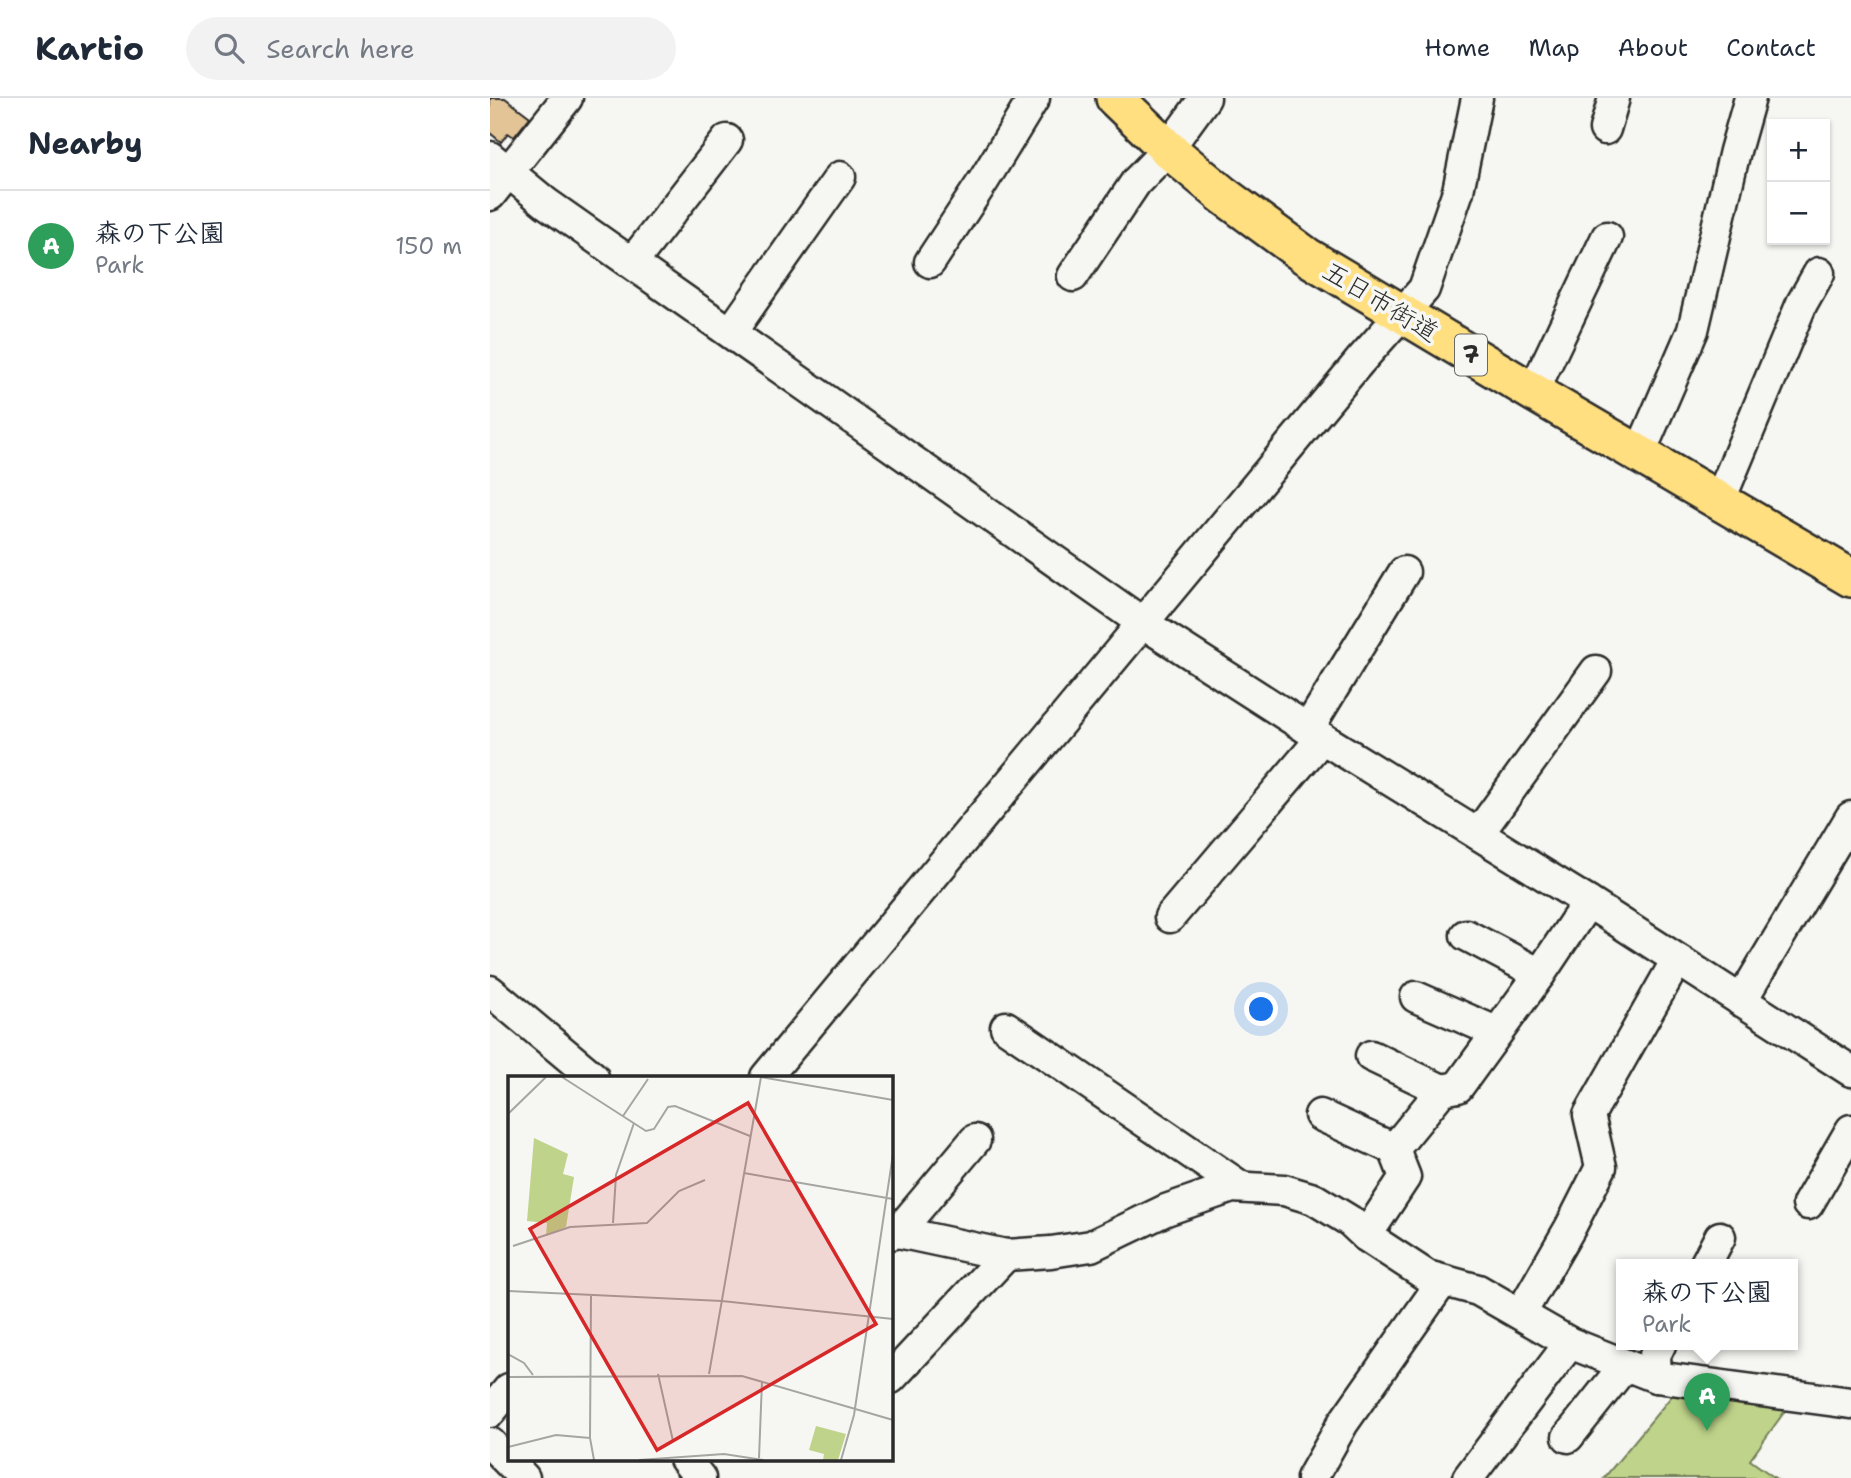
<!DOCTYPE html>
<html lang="en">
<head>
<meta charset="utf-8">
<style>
  :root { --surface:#fff; --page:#f2f2f3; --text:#1f2937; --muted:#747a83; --line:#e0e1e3; --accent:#2563eb }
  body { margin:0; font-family:"Shantell Sans","Klee One",sans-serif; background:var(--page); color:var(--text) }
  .controls { position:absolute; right:21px; top:21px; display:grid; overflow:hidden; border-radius:0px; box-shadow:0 2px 5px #0004 }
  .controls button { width:63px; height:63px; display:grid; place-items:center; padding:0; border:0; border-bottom:2px solid var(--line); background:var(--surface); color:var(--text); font:35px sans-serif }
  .you { position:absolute; left:772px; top:912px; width:24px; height:24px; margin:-18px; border:5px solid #fff; border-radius:50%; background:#1a73e8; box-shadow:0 0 0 10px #1a73e833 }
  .badge { display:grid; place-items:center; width:46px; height:46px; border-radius:50%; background:var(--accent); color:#fff; font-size:23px; font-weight:700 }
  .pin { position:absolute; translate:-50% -58px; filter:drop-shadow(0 2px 4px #0008) }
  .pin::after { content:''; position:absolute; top:37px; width:24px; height:21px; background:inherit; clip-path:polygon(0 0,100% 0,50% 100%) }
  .popup { position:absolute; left:1126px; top:1161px; width:182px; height:91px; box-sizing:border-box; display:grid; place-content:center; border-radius:0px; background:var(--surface); filter:drop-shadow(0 2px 5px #0005); font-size:23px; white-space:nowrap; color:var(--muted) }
  .popup b { font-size:26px; color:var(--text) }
  .popup::after { content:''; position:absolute; left:50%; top:100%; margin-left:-14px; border:14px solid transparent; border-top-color:var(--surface) }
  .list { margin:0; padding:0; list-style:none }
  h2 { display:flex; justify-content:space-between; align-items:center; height:91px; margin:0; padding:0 28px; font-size:30px }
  h2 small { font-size:23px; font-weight:400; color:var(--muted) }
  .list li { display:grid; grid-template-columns:46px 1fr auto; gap:21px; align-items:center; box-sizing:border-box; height:112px; padding:0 28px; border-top:2px solid var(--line) }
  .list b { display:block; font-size:26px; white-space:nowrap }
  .list p { margin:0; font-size:23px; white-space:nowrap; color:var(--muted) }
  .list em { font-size:23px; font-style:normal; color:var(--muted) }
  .icon { flex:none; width:38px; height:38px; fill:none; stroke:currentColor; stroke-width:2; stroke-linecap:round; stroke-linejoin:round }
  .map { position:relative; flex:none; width:1361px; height:1380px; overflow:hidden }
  header { display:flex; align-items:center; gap:42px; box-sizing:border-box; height:98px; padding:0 35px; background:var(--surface); border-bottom:2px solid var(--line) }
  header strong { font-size:33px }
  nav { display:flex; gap:38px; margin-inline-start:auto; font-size:24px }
  .search { width:490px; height:63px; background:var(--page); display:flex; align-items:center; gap:18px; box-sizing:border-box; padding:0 24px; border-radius:38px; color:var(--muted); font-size:26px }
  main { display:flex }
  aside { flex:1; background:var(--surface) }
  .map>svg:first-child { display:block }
  .green { fill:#bfd48a; stroke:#75805a; stroke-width:2 }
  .building { fill:#e3c496; stroke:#2b2b2b; stroke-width:2 }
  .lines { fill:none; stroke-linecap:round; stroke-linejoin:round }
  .minor-casing { stroke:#2b2b2b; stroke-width:35 }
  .major-casing { stroke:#2b2b2b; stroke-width:42 }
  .minor { stroke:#f6f6f2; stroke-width:30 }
  .major { stroke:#ffdf80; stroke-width:37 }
  .labels { text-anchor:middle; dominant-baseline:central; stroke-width:7; stroke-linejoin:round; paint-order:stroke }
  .shield { fill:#f6f6f2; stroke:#686867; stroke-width:2 }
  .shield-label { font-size:24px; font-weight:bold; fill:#2b2b2b }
  .street-label { font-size:26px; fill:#2b2b2b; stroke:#f6f6f2 }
  .inset-road { fill:none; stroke:#a5a5a2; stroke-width:2 }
  .view { fill:#d62828; fill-opacity:0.15; stroke:#d62828; stroke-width:3.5 }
  .inset-edge { fill:none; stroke:#2b2b2b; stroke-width:3.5 }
</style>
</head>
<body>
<header>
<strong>Kartio</strong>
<div class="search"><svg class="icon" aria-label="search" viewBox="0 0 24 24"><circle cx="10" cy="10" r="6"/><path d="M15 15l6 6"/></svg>Search here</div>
<nav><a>Home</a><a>Map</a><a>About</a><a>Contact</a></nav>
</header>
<main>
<aside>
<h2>Nearby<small></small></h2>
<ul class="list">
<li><span class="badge" style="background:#2e9e5b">A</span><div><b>森の下公園</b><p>Park</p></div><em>150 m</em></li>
</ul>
</aside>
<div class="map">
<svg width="1361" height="1380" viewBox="0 0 1361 1380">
  <rect width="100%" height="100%" fill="#f6f6f2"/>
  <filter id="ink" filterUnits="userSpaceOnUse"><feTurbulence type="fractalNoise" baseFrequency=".0143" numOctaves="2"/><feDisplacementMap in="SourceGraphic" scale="14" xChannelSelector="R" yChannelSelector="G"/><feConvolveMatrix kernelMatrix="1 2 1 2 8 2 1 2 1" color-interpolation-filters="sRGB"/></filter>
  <g filter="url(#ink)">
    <!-- green -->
    <path class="green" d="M1185 1294 1302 1303 1260 1362 1285 1380H1114Z"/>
    <!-- building -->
    <path class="building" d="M0 0H15L40 19 24 39 18 35 11 44 0 35Z"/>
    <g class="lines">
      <defs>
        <g id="minor">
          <path d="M1115 31 1124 0"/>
          <path d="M0 59 56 105 653 525 832 640 1098 804 1361 973"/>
          <path d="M0 97 77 0"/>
          <path d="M440 164 494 82 544 0"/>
          <path d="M142 165 237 42"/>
          <path d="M583 178 646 84 678 51 715 0"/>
          <path d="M241 234 350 79"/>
          <path d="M1043 294 1117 139"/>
          <path d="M1149 357 1203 232 1245 53 1260 0"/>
          <path d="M1229 404 1312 205 1329 175"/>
          <path d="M818 631 914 474"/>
          <path d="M988 736 1106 573"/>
          <path d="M680 819 832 640"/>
          <path d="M976 837 1050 876"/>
          <path d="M0 893 103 979"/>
          <path d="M926 899 1006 934"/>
          <path d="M1251 903 1361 719"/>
          <path d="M516 929 751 1089"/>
          <path d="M881 958 952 992"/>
          <path d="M276 979 870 263 934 191 968 93 987 0"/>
          <path d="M830 1017 904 1051"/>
          <path d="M1318 1106 1361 1032"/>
          <path d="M408 1134 485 1042"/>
          <path d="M401 1136 408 1134 516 1157 561 1154 601 1148 676 1112 742 1089 794 1092 824 1101 860 1123 876 1138 937 1178 988 1192 1080 1245 1166 1279 1361 1305"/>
          <path d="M876 1138 915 1079 904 1051 952 992 968 989 1050 876 1098 804"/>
          <path d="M1215 1167 1230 1139"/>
          <path d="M1031 1215 1080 1130 1111 1069 1099 1017 1187 862"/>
          <path d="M1166 1279 1165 1257 1170 1247"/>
          <path d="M401 1280 516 1157"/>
          <path d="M0 1314 19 1291"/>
          <path d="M1078 1339 1135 1267"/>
          <path d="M0 1345 34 1380"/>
          <path d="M195 1361 210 1380"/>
          <path d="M822 1380 853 1325 952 1184"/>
          <path d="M978 1380 1080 1245"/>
        </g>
        <path id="major" d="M625 0 678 51 733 97 816 158 1043 294 1361 480"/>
      </defs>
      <!-- minor casing -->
      <use href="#minor" class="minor-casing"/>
      <!-- major casing -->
      <use href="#major" class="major-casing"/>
      <!-- minor -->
      <use href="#minor" class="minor"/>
      <!-- major -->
      <use href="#major" class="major"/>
    </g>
  </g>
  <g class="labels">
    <!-- shield labels -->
    <rect class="shield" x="965" y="236.5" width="32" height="41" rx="5"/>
    <g class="shield-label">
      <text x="981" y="257">7</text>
    </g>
    <!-- street labels -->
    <g class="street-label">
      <text transform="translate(891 203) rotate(31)">五日市街道</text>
    </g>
  </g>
  <!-- overview -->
  <g transform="translate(18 978)">
    <rect width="385" height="385" fill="#f6f6f2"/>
    <path d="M26 62 60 78 55 98 66 101 58 151 38 160 39 147 19 145ZM308 350 338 358 330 384H315L316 378 301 374Z" fill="#bfd48a"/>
    <path class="inset-road" d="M54 1 138 55 146 53 160 31 167 30 242 60M253 1 385 24M0 38 38 1M115 40 140 3M236 97 385 123M105 147 108 99 126 47M5 170 62 151 139 147 171 115 197 104M0 215 214 225 385 243M83 220 82 362 86 384M0 278 16 287 25 299M150 298 165 365M201 298 253 1M0 301 234 300 385 344M0 371 48 359 82 362M251 382 254 305M131 384 216 378 255 384M333 384 346 339 385 78"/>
    <path class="view" d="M240 27 368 248 149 374 22 153Z"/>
    <rect width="385" height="385" class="inset-edge"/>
  </g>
</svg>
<div class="controls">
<button>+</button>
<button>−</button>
</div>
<div class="you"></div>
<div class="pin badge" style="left:1217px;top:1333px;background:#2e9e5b">A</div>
<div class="popup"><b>森の下公園</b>Park</div>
</div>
</main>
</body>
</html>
